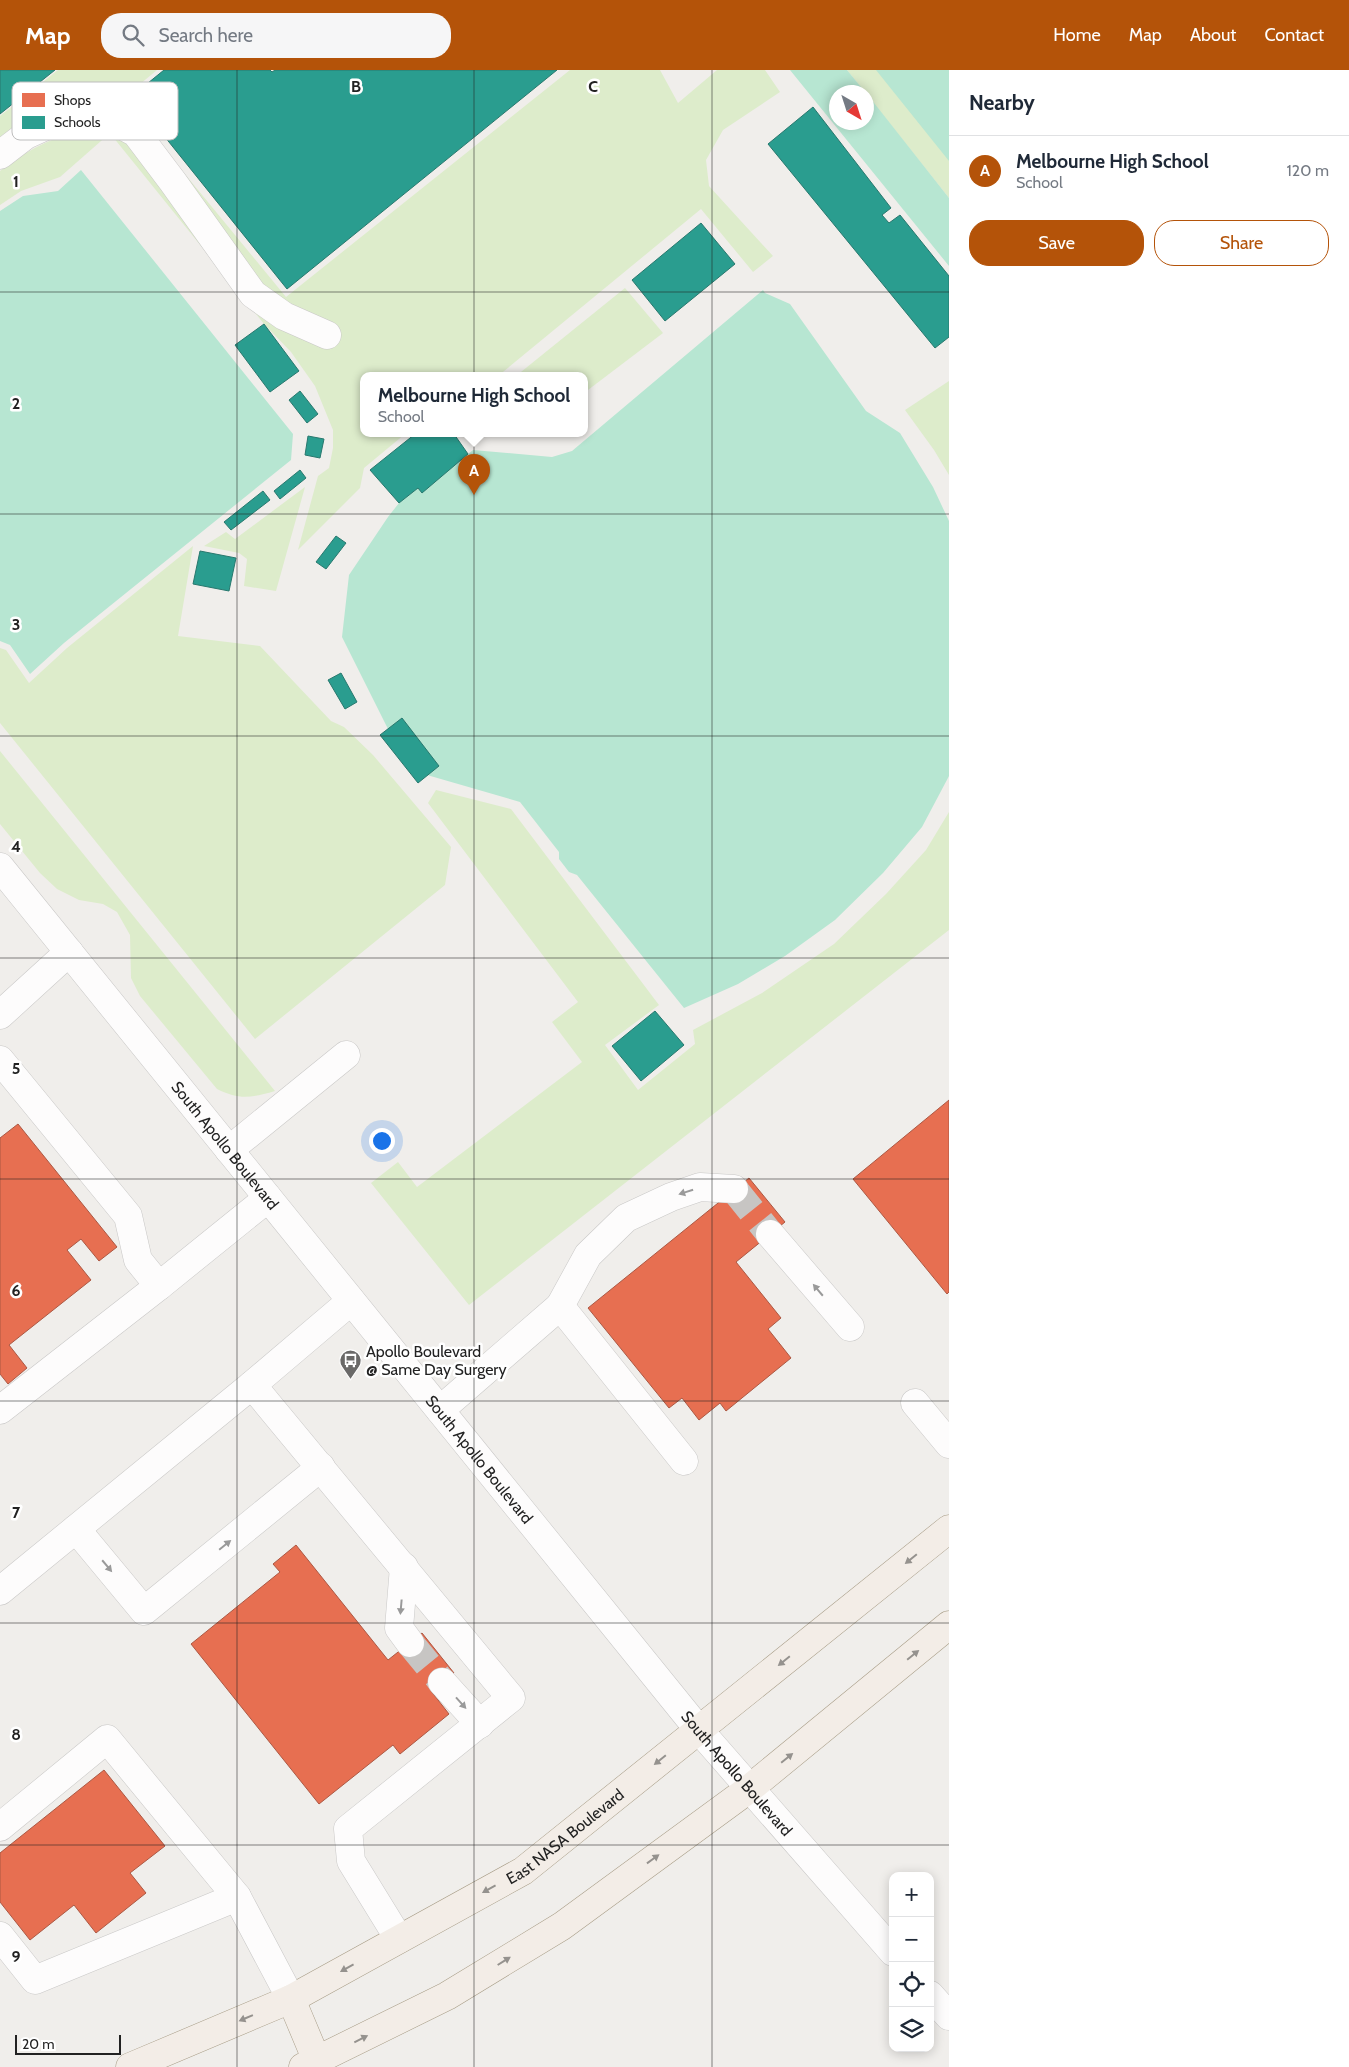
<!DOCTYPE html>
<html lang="en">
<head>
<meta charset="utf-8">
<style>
  :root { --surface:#fff; --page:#f6f6f7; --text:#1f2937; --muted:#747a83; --line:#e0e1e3; --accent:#b45309 }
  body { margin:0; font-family:Cabin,sans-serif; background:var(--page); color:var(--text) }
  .controls { position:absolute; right:15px; bottom:15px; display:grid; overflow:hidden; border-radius:10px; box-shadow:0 2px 12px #0003 }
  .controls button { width:45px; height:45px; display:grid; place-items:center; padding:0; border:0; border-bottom:1px solid var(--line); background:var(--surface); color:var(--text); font:25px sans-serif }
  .compass { position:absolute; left:829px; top:15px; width:45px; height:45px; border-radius:50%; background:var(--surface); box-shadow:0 2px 12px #0003; rotate:141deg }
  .scale { position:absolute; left:15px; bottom:12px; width:106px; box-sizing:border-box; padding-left:5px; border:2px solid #222; border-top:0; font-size:14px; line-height:18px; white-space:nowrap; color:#222; -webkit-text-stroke:4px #fff; paint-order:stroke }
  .you { position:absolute; left:381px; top:1070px; width:18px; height:18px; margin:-12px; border:4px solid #fff; border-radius:50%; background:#1a73e8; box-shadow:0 0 0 8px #1a73e833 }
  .badge { display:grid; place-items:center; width:32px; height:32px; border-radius:50%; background:var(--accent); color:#fff; font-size:16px; font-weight:700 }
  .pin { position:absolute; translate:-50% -41px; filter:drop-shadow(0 1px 2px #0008) }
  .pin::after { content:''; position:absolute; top:26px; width:18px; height:15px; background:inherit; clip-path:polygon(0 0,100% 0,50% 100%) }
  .popup { position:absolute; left:360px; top:302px; width:228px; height:65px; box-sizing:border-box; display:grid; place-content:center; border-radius:10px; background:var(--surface); filter:drop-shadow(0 1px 4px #0005); font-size:16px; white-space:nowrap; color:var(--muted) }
  .popup b { font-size:19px; color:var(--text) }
  .popup::after { content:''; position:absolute; left:50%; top:100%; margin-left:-10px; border:10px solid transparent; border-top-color:var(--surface) }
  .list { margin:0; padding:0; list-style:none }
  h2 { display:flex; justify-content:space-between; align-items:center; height:65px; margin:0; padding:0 20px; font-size:21px }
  h2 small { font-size:16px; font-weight:400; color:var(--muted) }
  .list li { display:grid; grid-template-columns:32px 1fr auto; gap:15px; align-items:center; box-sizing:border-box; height:70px; padding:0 20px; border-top:1px solid var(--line) }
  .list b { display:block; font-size:19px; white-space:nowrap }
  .list p { margin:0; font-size:16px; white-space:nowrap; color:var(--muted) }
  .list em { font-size:16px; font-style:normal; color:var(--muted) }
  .actions { display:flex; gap:10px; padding:15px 20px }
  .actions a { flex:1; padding:11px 0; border:1px solid var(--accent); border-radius:20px; text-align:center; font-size:18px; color:var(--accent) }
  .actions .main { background:var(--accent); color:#fff }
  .icon { flex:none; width:28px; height:28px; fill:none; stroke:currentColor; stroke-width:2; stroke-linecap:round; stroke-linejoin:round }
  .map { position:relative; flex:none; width:949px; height:1997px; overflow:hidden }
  header { display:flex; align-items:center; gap:30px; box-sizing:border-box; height:70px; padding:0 25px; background:var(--accent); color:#fff }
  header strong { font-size:24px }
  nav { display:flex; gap:28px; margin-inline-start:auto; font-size:18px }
  .search { width:350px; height:45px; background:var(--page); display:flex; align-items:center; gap:12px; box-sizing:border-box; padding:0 18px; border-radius:20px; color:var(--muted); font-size:19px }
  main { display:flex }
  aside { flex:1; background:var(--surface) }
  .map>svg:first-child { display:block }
  .grass { fill:#ddeccb }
  .pitch { fill:#b7e6d2 }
  .shops { fill:#e76f51; stroke:#ac5843 }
  .schools { fill:#2a9d8f; stroke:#28786e }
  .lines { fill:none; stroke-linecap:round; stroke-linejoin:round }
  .minor-tunnel { stroke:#c7c5c3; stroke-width:28; stroke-dasharray:28 14; stroke-linecap:butt }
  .minor-casing { stroke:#c9c8c7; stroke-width:29 }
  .major-casing { stroke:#a79c86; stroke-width:29 }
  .minor { stroke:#fdfcfc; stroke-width:28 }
  .major { stroke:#f3ede7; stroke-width:28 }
  .oneway { fill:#9a9a9a }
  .oneway2 { fill:#95928e }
  .grid { fill:none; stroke:#222; stroke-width:1; stroke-opacity:0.55 }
  .labels { text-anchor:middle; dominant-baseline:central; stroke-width:5; stroke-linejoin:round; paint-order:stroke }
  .street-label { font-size:16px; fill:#222; stroke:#fff }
  .poi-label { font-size:16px; fill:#222; stroke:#fff; text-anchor:start }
  .key { fill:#fff; stroke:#bdbdbd; stroke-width:1 }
  .key-label { font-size:14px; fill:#222 }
  .grid-label { font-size:16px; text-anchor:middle; font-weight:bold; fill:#222; stroke:#fff; stroke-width:5; stroke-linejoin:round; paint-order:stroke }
</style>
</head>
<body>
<header>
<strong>Map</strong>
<div class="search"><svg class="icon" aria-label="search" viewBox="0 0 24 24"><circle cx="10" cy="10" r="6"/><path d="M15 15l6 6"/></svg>Search here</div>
<nav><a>Home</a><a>Map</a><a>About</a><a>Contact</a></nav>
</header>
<main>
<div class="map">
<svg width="949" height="1997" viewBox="0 0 949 1997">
  <rect width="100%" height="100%" fill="#f0eeeb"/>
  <!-- grass -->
  <g class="grass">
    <path d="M58 0H157L128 24 134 34 0 75V46Z"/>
    <path d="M570 0H660L678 33 717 0H765L780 22 723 60 706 90 709 116 773 186 753 202 701 139 498 306H364V364H405L364 398 360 418 298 480 318 406 329 398 333 378V360L315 316 291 282 264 254 113 67 138 47 286 227Z"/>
    <path d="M847 0H949V128Z"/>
    <path d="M86 59 109 64 60 107 21 121 0 135V101C29 79 50 68 86 59Z"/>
    <path d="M625 218 663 263 584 323V306H516Z"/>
    <path d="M949 311V405L934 380 905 340Z"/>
    <path d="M305 417 276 521 244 516 247 489 239 483 204 476 226 462 235 469Z"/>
    <path d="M193 476 178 566 260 576 331 651 344 657 373 685 451 777 445 815 255 969 0 653V578L6 580 29 613 67 578Z"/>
    <path d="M0 681 275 1021C251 1028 239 1030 217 1019L140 926 131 908 130 865 117 842 103 834 79 830 57 819 40 803 0 754Z"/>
    <path d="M436 720 511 739 659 935 605 975 638 1020 695 974 693 960 762 923 834 874 886 824 926 780 949 742V860L469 1235 371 1113 398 1092 417 1117 582 992 552 952 578 932 428 733Z"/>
  </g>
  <!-- pitch -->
  <g class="pitch">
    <path d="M790 0H847L865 22H836V52H866L867 24 949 128V196Z"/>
    <path d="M876 0H949V91Z"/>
    <path d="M81 100 293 364 291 390 64 573 30 604 10 575 0 571V141L23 126 58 121Z"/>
    <path d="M763 220 765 223 790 234 866 341 900 363 933 417 949 451V706L922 757 883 803 835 850 785 886 738 914 684 938 577 805 569 802 559 789V782L520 732 427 705 439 696 388 659 342 567 349 505 388 447 399 433 418 418 422 422 473 380 552 387 572 381Z"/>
  </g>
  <!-- shops -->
  <g class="shops">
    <path d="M949 1030V1222L947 1224 853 1109Z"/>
    <path d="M18 1054 117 1177 99 1191 81 1169 67 1180 91 1210 9 1275 27 1298 8 1314 0 1304V1068Z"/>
    <path d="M749 1108 785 1152 736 1192 781 1248 768 1259 791 1288 726 1341 720 1333 699 1350 682 1328 669 1338 588 1238Z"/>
    <path d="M296 1475 388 1590 422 1563 454 1603 431 1621 449 1644 400 1684 393 1675 319 1734 191 1574 280 1502 273 1494Z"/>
    <path d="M104 1700 165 1776 130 1803 146 1823 96 1863 74 1835 30 1870 0 1832V1783Z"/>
  </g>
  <!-- schools -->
  <g class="schools">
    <path d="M0 0H55L0 44Z"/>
    <path d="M164 0H270L272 2 275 0H557L287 219 132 26Z"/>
    <path d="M813 37 891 138 882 145 889 153 900 145 949 206V267L935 278 768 74Z"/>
    <path d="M701 153 735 194 665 251 632 210Z"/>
    <path d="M264 254 299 301 270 322 235 275Z"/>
    <path d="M300 321 318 344 307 353 289 330Z"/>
    <path d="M415 364H454L468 384 422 423 418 418 399 433 370 400Z"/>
    <path d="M308 366 324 369 320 388 305 385Z"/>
    <path d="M300 400 306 408 280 429 274 421Z"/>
    <path d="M263 421 270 430 231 460 224 452Z"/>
    <path d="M336 466 346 473 326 499 316 492Z"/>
    <path d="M200 481 236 488 229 521 193 514Z"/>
    <path d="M341 603 357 632 345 639 328 610Z"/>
    <path d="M402 648 439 696 418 713 380 665Z"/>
    <path d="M655 941 684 975 641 1011 612 976Z"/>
  </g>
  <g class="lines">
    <!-- minor-tunnel -->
    <g class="minor-tunnel">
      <path d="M734 1119 770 1164"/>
      <path d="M410 1573 442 1612"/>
    </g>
    <defs>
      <g id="minor">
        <path d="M0 85 26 65 59 50 93 46 119 54 136 63 173 112 253 224 284 246 327 265"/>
        <path id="s1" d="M0 797 699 1660 893 1882"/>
        <path d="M0 945 69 882"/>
        <path d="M0 990 128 1146 138 1190 159 1216 268 1128"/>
        <path d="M229 1080 346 985"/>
        <path d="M770 1164 850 1257"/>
        <path d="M351 1231 252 1315 511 1628 348 1759 351 1791 399 1869"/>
        <path d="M560 1236 588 1185 626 1148 671 1127 700 1117 734 1119"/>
        <path d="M915 1333 949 1374"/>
        <path d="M0 1340 159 1216"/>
        <path d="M440 1340 560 1236 684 1391"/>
        <path d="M76 1459 144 1541 321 1397"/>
        <path d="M404 1497 399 1558 410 1573"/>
        <path d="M0 1521 252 1315"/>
        <path d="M442 1612 480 1654"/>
        <path d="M0 1757 107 1669 237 1827 291 1929"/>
        <path d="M0 1866 35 1910 237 1827"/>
        <path d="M930 1925 949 1946"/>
      </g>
      <g id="major">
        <path d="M291 1929 317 1991"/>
        <path id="s2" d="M130 1997 291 1929 523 1801 949 1459"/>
        <path d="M303 1997 447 1926 562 1856 749 1719 949 1555"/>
      </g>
    </defs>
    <!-- minor casing -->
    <use href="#minor" class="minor-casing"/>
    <!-- major casing -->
    <use href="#major" class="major-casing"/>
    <!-- minor -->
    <use href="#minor" class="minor"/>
    <!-- major -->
    <use href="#major" class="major"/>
  </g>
  <!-- one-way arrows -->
  <defs><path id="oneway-solid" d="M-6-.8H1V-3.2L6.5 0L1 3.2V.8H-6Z" transform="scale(1.25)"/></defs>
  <g class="oneway">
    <use href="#oneway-solid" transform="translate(686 1122) rotate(162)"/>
    <use href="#oneway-solid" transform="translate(818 1220) rotate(-130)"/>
    <use href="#oneway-solid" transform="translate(225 1475) rotate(-39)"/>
    <use href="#oneway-solid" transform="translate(107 1496) rotate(50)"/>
    <use href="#oneway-solid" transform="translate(401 1537) rotate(95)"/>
    <use href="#oneway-solid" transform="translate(461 1633) rotate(48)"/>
  </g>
  <g class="oneway2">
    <use href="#oneway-solid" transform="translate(911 1489) rotate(141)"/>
    <use href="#oneway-solid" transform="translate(913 1585) rotate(-39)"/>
    <use href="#oneway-solid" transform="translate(784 1591) rotate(141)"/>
    <use href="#oneway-solid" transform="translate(787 1688) rotate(-39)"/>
    <use href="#oneway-solid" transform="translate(660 1690) rotate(141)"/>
    <use href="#oneway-solid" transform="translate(653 1789) rotate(-36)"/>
    <use href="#oneway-solid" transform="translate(489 1819) rotate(151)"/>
    <use href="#oneway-solid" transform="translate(504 1891) rotate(-32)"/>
    <use href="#oneway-solid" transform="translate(347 1898) rotate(151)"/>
    <use href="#oneway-solid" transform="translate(246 1948) rotate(157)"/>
    <use href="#oneway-solid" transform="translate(361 1969) rotate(-27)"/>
  </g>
  <!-- grid -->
  <path class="grid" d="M237 0V1997M474 0V1997M712 0V1997M0 222H949M0 444H949M0 666H949M0 888H949M0 1109H949M0 1331H949M0 1553H949M0 1775H949"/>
  <!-- icons -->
  <defs>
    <symbol id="bus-pin" viewBox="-11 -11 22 30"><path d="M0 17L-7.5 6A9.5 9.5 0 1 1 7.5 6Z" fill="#6a6968" stroke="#fff"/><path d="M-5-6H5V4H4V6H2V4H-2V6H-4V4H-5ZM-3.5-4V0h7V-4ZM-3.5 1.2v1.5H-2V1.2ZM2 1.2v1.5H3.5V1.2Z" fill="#fff"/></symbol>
  </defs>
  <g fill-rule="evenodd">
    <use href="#bus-pin" x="338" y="1278" width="25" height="34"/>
  </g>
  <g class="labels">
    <!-- street labels -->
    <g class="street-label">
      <text stroke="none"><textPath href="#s1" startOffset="358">South Apollo Boulevard</textPath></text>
      <text stroke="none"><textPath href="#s1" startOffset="762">South Apollo Boulevard</textPath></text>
      <text stroke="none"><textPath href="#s1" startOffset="1168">South Apollo Boulevard</textPath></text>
      <text stroke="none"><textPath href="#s2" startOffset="494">East NASA Boulevard</textPath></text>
    </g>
    <!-- poi labels -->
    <g class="poi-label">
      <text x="366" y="1281">Apollo Boulevard<tspan x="366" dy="18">@ Same Day Surgery</tspan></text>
    </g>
  </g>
  <!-- legend -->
  <rect x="12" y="12" width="166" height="58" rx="8" class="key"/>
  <rect x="22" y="23" width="23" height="14" fill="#e76f51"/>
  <rect x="22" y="46" width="23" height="13" fill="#2a9d8f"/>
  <g class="key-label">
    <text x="54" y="35">Shops</text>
    <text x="54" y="57">Schools</text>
  </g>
  <g class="grid-label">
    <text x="356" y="22">B</text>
    <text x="593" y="22">C</text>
    <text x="16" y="117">1</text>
    <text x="16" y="339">2</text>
    <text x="16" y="560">3</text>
    <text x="16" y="782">4</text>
    <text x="16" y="1004">5</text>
    <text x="16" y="1226">6</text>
    <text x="16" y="1448">7</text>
    <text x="16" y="1670">8</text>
    <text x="16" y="1892">9</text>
  </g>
</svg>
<div class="controls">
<button>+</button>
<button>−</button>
<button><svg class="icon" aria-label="locate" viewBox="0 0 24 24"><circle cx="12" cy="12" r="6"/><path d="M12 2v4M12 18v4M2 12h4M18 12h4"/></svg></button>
<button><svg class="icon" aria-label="layers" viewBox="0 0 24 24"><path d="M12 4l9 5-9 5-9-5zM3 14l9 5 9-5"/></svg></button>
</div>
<svg class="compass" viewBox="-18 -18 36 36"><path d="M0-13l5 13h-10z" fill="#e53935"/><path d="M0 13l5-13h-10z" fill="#747a83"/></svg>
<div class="scale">20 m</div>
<div class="you"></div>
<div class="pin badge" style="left:474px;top:425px">A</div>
<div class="popup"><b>Melbourne High School</b>School</div>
</div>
<aside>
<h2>Nearby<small></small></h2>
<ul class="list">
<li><span class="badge">A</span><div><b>Melbourne High School</b><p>School</p></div><em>120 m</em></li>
</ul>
<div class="actions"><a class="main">Save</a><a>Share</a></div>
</aside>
</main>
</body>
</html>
